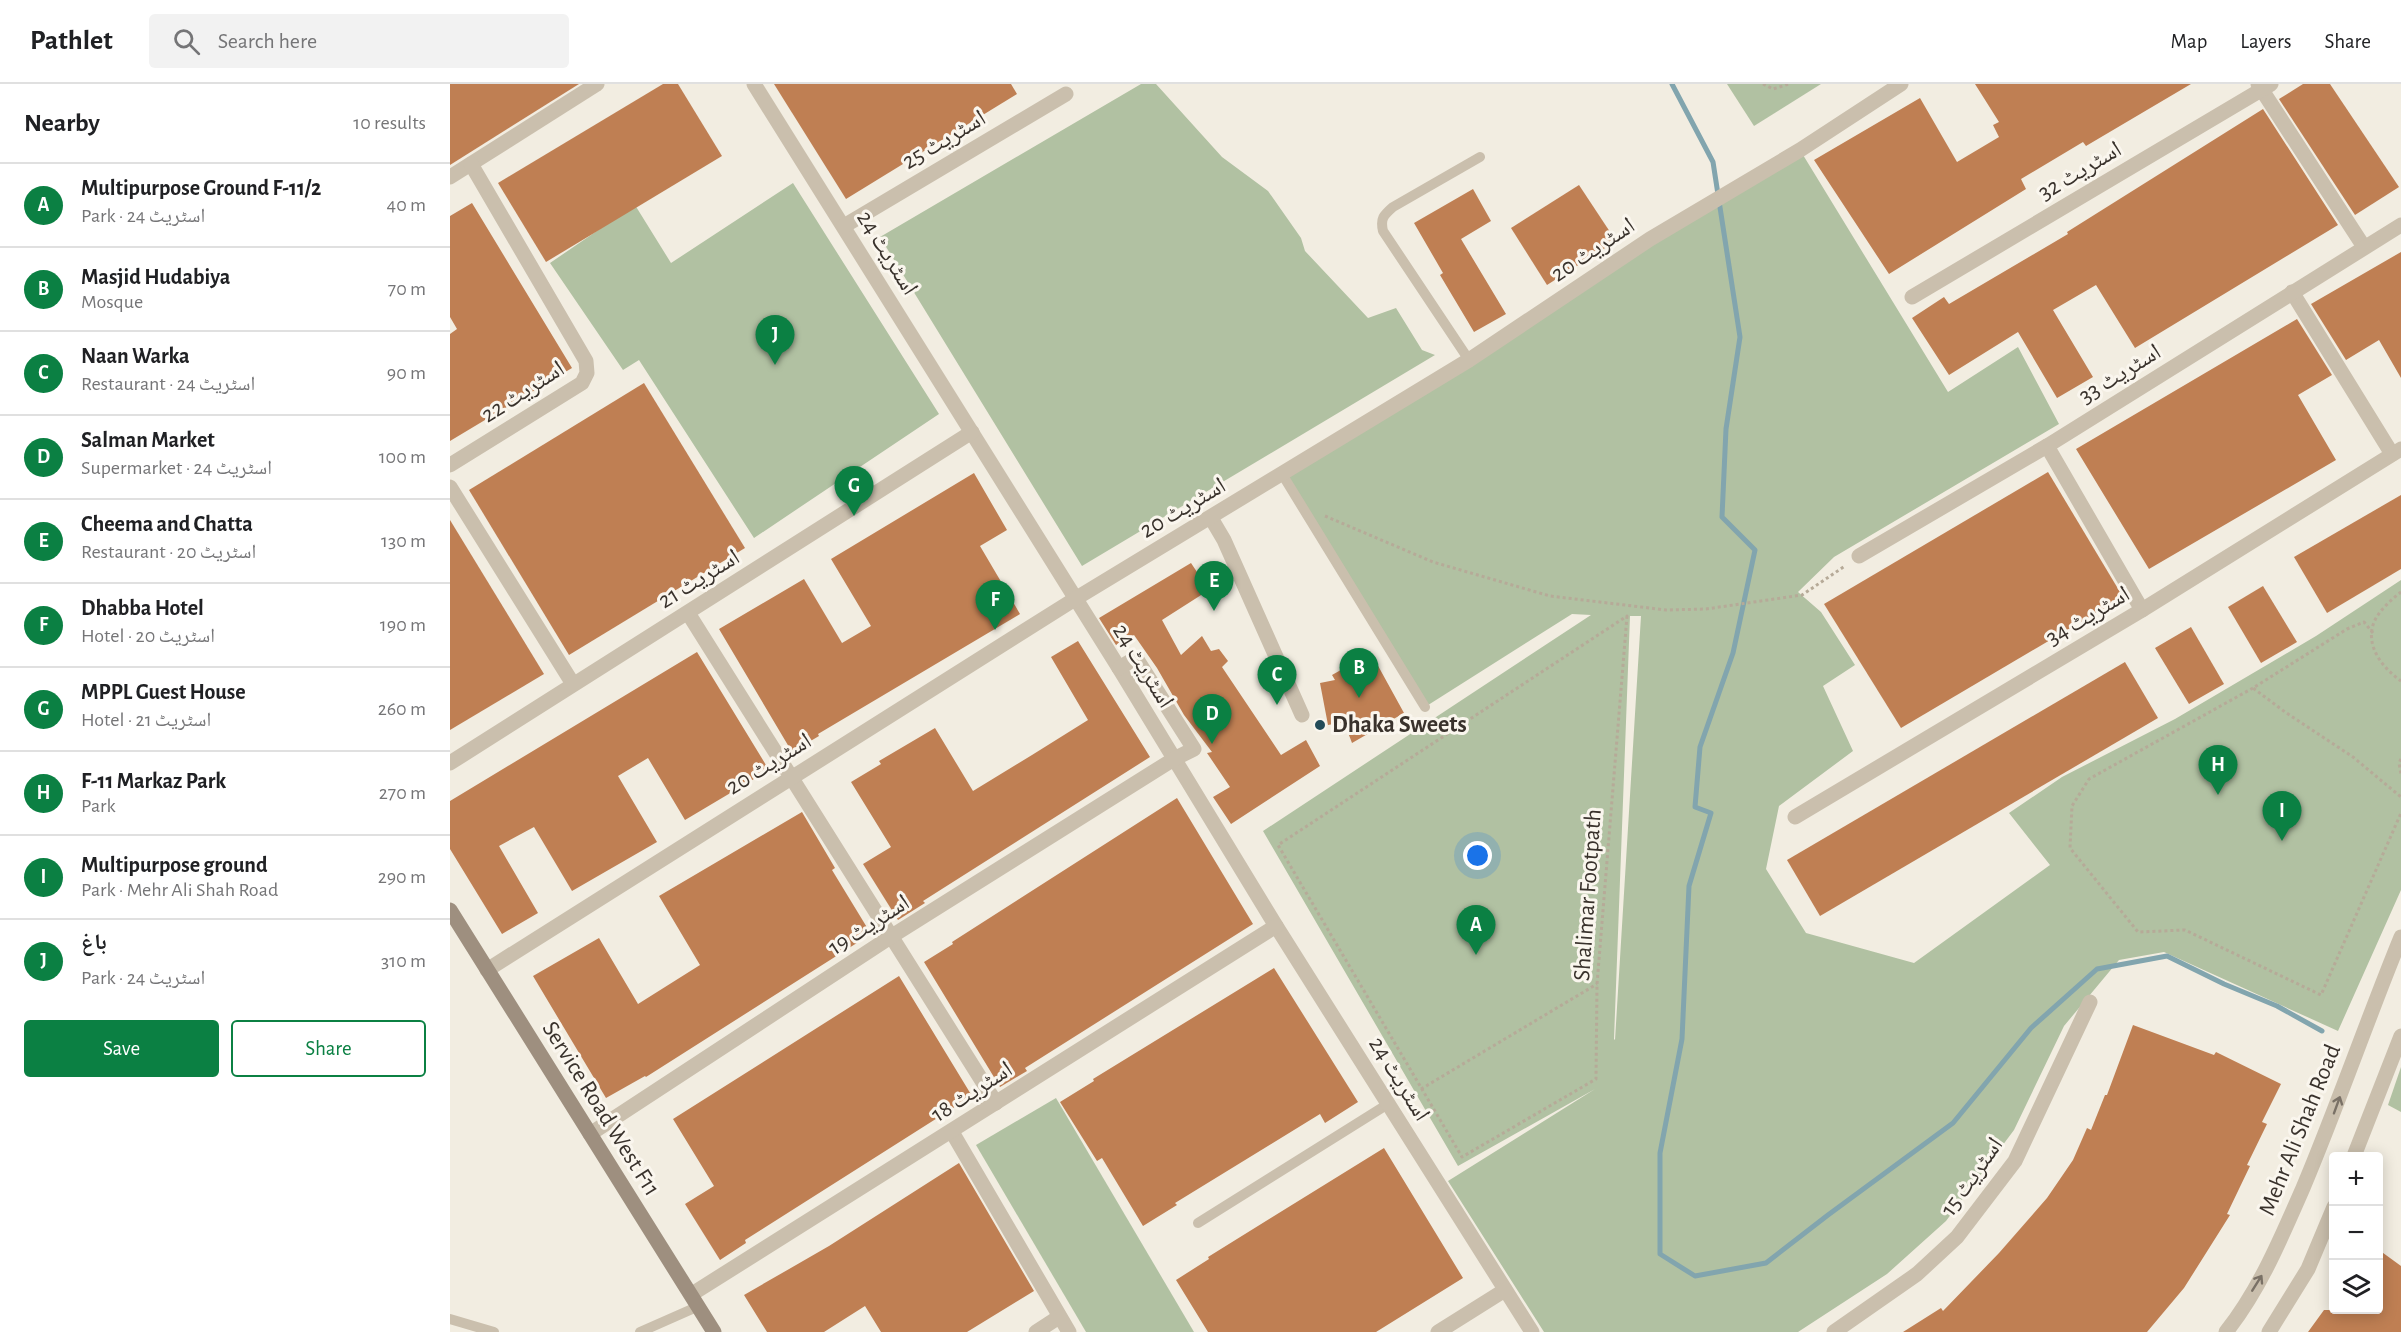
<!DOCTYPE html>
<html lang="en">
<head>
<meta charset="utf-8">
<style>
  :root { --surface:#fff; --page:#f2f2f2; --text:#202124; --muted:#757577; --line:#e0e0e0; --accent:#0b8043 }
  body { margin:0; font-family:"Alegreya Sans","Noto Naskh Arabic",sans-serif; background:var(--page); color:var(--text) }
  .controls { position:absolute; right:18px; bottom:18px; display:grid; overflow:hidden; border-radius:6px; box-shadow:0 3px 15px #0003 }
  .controls button { width:54px; height:54px; display:grid; place-items:center; padding:0; border:0; border-bottom:2px solid var(--line); background:var(--surface); color:var(--text); font:30px sans-serif }
  .you { position:absolute; left:1028px; top:772px; width:21px; height:21px; margin:-15px; border:4px solid #fff; border-radius:50%; background:#1a73e8; box-shadow:0 0 0 9px #1a73e833 }
  .badge { display:grid; place-items:center; width:39px; height:39px; border-radius:50%; background:var(--accent); color:#fff; font-size:20px; font-weight:700 }
  .pin { position:absolute; translate:-50% -50px; filter:drop-shadow(0 2px 3px #0008) }
  .pin::after { content:''; position:absolute; top:32px; width:21px; height:18px; background:inherit; clip-path:polygon(0 0,100% 0,50% 100%) }
  .list { margin:0; padding:0; list-style:none }
  h2 { display:flex; justify-content:space-between; align-items:center; height:78px; margin:0; padding:0 24px; font-size:26px }
  h2 small { font-size:20px; font-weight:400; color:var(--muted) }
  .list li { display:grid; grid-template-columns:39px 1fr auto; gap:18px; align-items:center; box-sizing:border-box; height:84px; padding:0 24px; border-top:2px solid var(--line) }
  .list b { display:block; font-size:22px; white-space:nowrap }
  .list p { margin:0; font-size:20px; white-space:nowrap; color:var(--muted) }
  .list em { font-size:20px; font-style:normal; color:var(--muted) }
  .actions { display:flex; gap:12px; padding:18px 24px }
  .actions a { flex:1; padding:14px 0; border:2px solid var(--accent); border-radius:6px; text-align:center; font-size:21px; color:var(--accent) }
  .actions .main { background:var(--accent); color:#fff }
  .icon { flex:none; width:33px; height:33px; fill:none; stroke:currentColor; stroke-width:2; stroke-linecap:round; stroke-linejoin:round }
  .map { position:relative; flex:none; width:1951px; height:1248px; overflow:hidden }
  header { display:flex; align-items:center; gap:36px; box-sizing:border-box; height:84px; padding:0 30px; background:var(--surface); border-bottom:2px solid var(--line) }
  header strong { font-size:28px }
  nav { display:flex; gap:33px; margin-inline-start:auto; font-size:21px }
  .search { width:420px; height:54px; background:var(--page); display:flex; align-items:center; gap:15px; box-sizing:border-box; padding:0 21px; border-radius:6px; color:var(--muted); font-size:22px }
  main { display:flex }
  aside { flex:1; background:var(--surface) }
  .map>svg:first-child { display:block }
  .green { fill:#b1c1a2; fill-rule:evenodd }
  .lines { fill:none; stroke-linecap:round; stroke-linejoin:round }
  .stream { stroke:#82a5ae; stroke-width:5 }
  .building { fill:#bf7f53 }
  .path { stroke:#b6aa98; stroke-width:3; stroke-dasharray:3 3; stroke-linecap:butt }
  .service { stroke:#cabfad; stroke-width:10 }
  .minor { stroke:#cabfad; stroke-width:15 }
  .tertiary { stroke:#cabfad; stroke-width:15 }
  .secondary { stroke:#9e8f7f; stroke-width:15 }
  .oneway { stroke:#7a7166 }
  .poi-dot { fill:#234c59; stroke:#faf6ee; stroke-width:2 }
  .labels { text-anchor:middle; dominant-baseline:central; stroke-width:6; stroke-linejoin:round; paint-order:stroke }
  .street-label { font-size:24px; fill:#39322c; stroke:#faf6ee }
  .poi-label { font-size:24px; font-weight:bold; fill:#39322c; stroke:#faf6ee; text-anchor:start }
</style>
</head>
<body>
<header>
<strong>Pathlet</strong>
<div class="search"><svg class="icon" aria-label="search" viewBox="0 0 24 24"><circle cx="10" cy="10" r="6"/><path d="M15 15l6 6"/></svg>Search here</div>
<nav><a>Map</a><a>Layers</a><a>Share</a></nav>
</header>
<main>
<aside>
<h2>Nearby<small>10 results</small></h2>
<ul class="list">
<li><span class="badge">A</span><div><b>Multipurpose Ground F-11/2</b><p>Park · اسٹریٹ 24</p></div><em>40 m</em></li>
<li><span class="badge">B</span><div><b>Masjid Hudabiya</b><p>Mosque</p></div><em>70 m</em></li>
<li><span class="badge">C</span><div><b>Naan Warka</b><p>Restaurant · اسٹریٹ 24</p></div><em>90 m</em></li>
<li><span class="badge">D</span><div><b>Salman Market</b><p>Supermarket · اسٹریٹ 24</p></div><em>100 m</em></li>
<li><span class="badge">E</span><div><b>Cheema and Chatta</b><p>Restaurant · اسٹریٹ 20</p></div><em>130 m</em></li>
<li><span class="badge">F</span><div><b>Dhabba Hotel</b><p>Hotel · اسٹریٹ 20</p></div><em>190 m</em></li>
<li><span class="badge">G</span><div><b>MPPL Guest House</b><p>Hotel · اسٹریٹ 21</p></div><em>260 m</em></li>
<li><span class="badge">H</span><div><b>F-11 Markaz Park</b><p>Park</p></div><em>270 m</em></li>
<li><span class="badge">I</span><div><b>Multipurpose ground</b><p>Park · Mehr Ali Shah Road</p></div><em>290 m</em></li>
<li><span class="badge">J</span><div><b>باغ</b><p>Park · اسٹریٹ 24</p></div><em>310 m</em></li>
</ul>
<div class="actions"><a class="main">Save</a><a>Share</a></div>
</aside>
<div class="map">
<svg width="1951" height="1248" viewBox="0 0 1951 1248">
  <rect width="100%" height="100%" fill="#f2ede1"/>
  <!-- green -->
  <g class="green">
    <path d="M691 0H706L772 73 818 107 851 154 855 167 918 234 946 224 972 266 985 271 632 482 430 153Z"/>
    <path d="M1277 0H1371L1304 42Z"/>
    <path d="M1350 66 1498 308 1568 263 1609 340 1384 473 1348 508 1371 528 1405 581 1373 602 1403 667 1329 722 1316 785 1356 849 1464 879 1600 781 1559 729 1612 693 1725 635 1866 552 1951 496V806L1888 947 1714 868 1669 876 1614 942 1564 1046 1496 1137 1437 1190 1348 1248H1094L998 1097 1145 1005 1008 1082 813 747 1141 531 1122 530 975 623 832 390ZM1180 532H1191L1165 956 1164 955Z"/>
    <path d="M343 99 489 330 304 454 189 276 173 286 100 179 185 121 221 179Z"/>
    <path d="M1951 983V1028L1938 1021Z"/>
    <path d="M606 1014 744 1248H636L526 1061Z"/>
  </g>
  <g class="lines">
    <!-- stream -->
    <path class="stream" d="M1222 0 1263 78 1290 253 1276 345 1272 433 1305 466 1283 569 1250 663 1245 723 1261 729 1239 802 1232 955 1210 1069V1170L1245 1192 1316 1179 1378 1131 1503 1039 1581 944 1647 885 1717 872 1774 900 1827 922 1872 947"/>
  </g>
  <!-- building -->
  <g class="building">
    <path d="M0 0H129L0 81Z"/>
    <path d="M213 0H228L272 72 96 178 48 99Z"/>
    <path d="M324 0H561L567 10 396 115Z"/>
    <path d="M1525 0H1741L1636 62 1633 58 1571 95 1576 105 1439 190 1364 76 1470 14 1507 78 1549 53 1543 41 1549 38Z"/>
    <path d="M1853 0H1880L1949 103 1905 131 1829 15Z"/>
    <path d="M1813 25 1888 141 1685 264 1646 201 1603 226 1643 293 1607 314 1568 248 1499 291 1462 234 1494 213 1499 220 1618 150 1617 148Z"/>
    <path d="M1129 101 1166 157 1097 201 1061 144Z"/>
    <path d="M1023 105 1041 137 1011 155 1056 230 1024 248 990 191 993 189 964 139Z"/>
    <path d="M22 119 122 284 0 357V250L7 245 0 233V132Z"/>
    <path d="M1951 168V294L1929 256 1896 276 1861 220Z"/>
    <path d="M1847 235 1882 291 1848 311 1886 376 1699 485 1626 365Z"/>
    <path d="M194 299 295 464 119 571 19 406Z"/>
    <path d="M1598 388 1673 513 1451 644 1374 520Z"/>
    <path d="M524 389 557 446 530 462 570 530 368 650 369 652 342 668 269 545 354 495 392 559 421 542 381 475Z"/>
    <path d="M1951 411V485L1877 529 1844 473Z"/>
    <path d="M0 436 94 590 0 646Z"/>
    <path d="M741 479 759 506 712 536 731 571 752 552 761 567 769 565 778 577 772 583 831 671 856 656 870 682 781 740 763 713 780 703 757 669 762 668 734 631 707 584 684 551 666 561 649 534Z"/>
    <path d="M1813 502 1847 558 1811 579 1778 523Z"/>
    <path d="M1741 543 1774 600 1739 620 1705 564Z"/>
    <path d="M628 557 700 673 473 817 475 819 448 836 413 780 441 763 401 698 431 680 429 677 485 644 523 707 582 671 638 636 601 573Z"/>
    <path d="M247 568 319 686 235 736 198 674 168 692 207 758 122 807 84 743 49 762 88 829 52 850 0 765V717Z"/>
    <path d="M921 569 954 629 902 659 894 638 878 641 870 599 885 596 882 591Z"/>
    <path d="M1675 578 1708 634 1370 832 1337 776Z"/>
    <path d="M727 714 803 840 575 984 577 987 550 1003 474 878 503 860 502 858Z"/>
    <path d="M352 728 385 784 382 786 421 850 196 993 195 992 156 1014 83 892 149 854 188 920 250 881 209 812Z"/>
    <path d="M824 884 908 1018 875 1039 870 1030 725 1119 727 1121 693 1142 652 1074 647 1077 610 1018 644 997 643 995Z"/>
    <path d="M449 892 522 1012 295 1156 296 1159 270 1176 235 1120 264 1102 223 1035Z"/>
    <path d="M1683 941 1764 971 1766 968 1831 1000 1812 1038 1817 1040 1797 1081 1800 1082 1777 1130 1780 1131 1734 1204 1697 1248H1453L1491 1224 1493 1227 1549 1169 1597 1114 1623 1076 1637 1044 1641 1046 1655 1011H1657Z"/>
    <path d="M934 1064 1013 1194 926 1248H758L726 1196 759 1175 758 1173Z"/>
    <path d="M509 1079 584 1207 517 1248H431L415 1222 374 1248H317L294 1211 379 1162Z"/>
    <path d="M1929 1166 1951 1182V1248H1858L1874 1226H1929Z"/>
  </g>
  <g class="lines">
    <!-- path -->
    <g class="path">
      <path d="M1313 0 1323 5 1339 0"/>
      <path d="M875 432 983 478 1100 512 1216 526 1256 525 1352 511 1395 482"/>
      <path d="M1951 508C1941 516 1927 528 1923 541 1916 564 1934 585 1951 597"/>
      <path d="M1177 532 1147 900 1146 995 1012 1073 828 761Z"/>
      <path d="M1923 549 1914 538 1897 545 1803 604 1835 628 1903 673 1951 713"/>
      <path d="M1803 604 1639 695 1622 722 1620 764 1688 848 1735 846 1871 911 1951 729"/>
      <path d="M1951 675 1949 679 1951 690"/>
      <path d="M971 1005 1147 900"/>
    </g>
    <!-- service -->
    <g class="service">
      <path d="M1019 276 933 147C930 134 934 131 943 123L1030 73"/>
      <path d="M832 390 975 623"/>
      <path d="M748 1139 938 1020"/>
      <path d="M0 1235 44 1248"/>
      <path d="M190 1248 249 1222"/>
    </g>
    <!-- minor -->
    <g class="minor">
      <path d="M304 0 669 584 826 842 1082 1248"/>
      <path d="M1808 0 1914 163"/>
      <path d="M0 93 147 0"/>
      <path d="M394 142 616 10"/>
      <path d="M1842 208 1942 370"/>
      <path d="M1462 213 1821 0"/>
      <path d="M1597 362 1692 526"/>
      <path d="M0 381 132 299 137 289 136 277 21 80"/>
      <path d="M0 403 123 600"/>
      <path d="M761 434 774 456 852 631"/>
      <path d="M1409 472 1597 362 1951 141"/>
      <path d="M238 529 546 1019"/>
      <path d="M0 679 522 348"/>
      <path d="M1345 733 1692 526 1951 365"/>
      <path d="M37 886 625 515 1019 276 1200 155 1350 66 1451 0"/>
      <path d="M502 1048 619 1248"/>
      <path d="M140 1050 442 852 724 675 744 665 686 574 669 584"/>
      <path d="M242 1210 826 842"/>
      <path d="M586 1248 609 1233"/>
      <path d="M988 1248 1055 1206"/>
      <path d="M1384 1248 1467 1190 1507 1153 1565 1077 1640 918"/>
    </g>
    <!-- tertiary -->
    <g class="tertiary">
      <path d="M1904 1072 1951 952"/>
      <path d="M1776 1248C1810 1205 1831 1154 1853 1104 1888 1021 1917 936 1951 853"/>
      <path d="M1819 1248 1858 1185 1884 1123"/>
    </g>
    <!-- secondary -->
    <path class="secondary" d="M0 826 264 1248"/>
  </g>
  <!-- one-way arrows -->
  <defs><path id="oneway-shaft" d="M-6 0H5M1.5-3L5.5 0L1.5 3" fill="none" stroke-width="1.6" stroke-linecap="round" stroke-linejoin="round" transform="scale(1.5)"/></defs>
  <g class="oneway">
    <use href="#oneway-shaft" transform="translate(1887 1021) rotate(-70)"/>
    <use href="#oneway-shaft" transform="translate(1807 1199) rotate(-58)"/>
  </g>
  <!-- markers -->
  <circle class="poi-dot" cx="870" cy="641" r="6"/>
  <g class="labels">
    <!-- street labels -->
    <g class="street-label">
      <text transform="translate(494 56) rotate(-31)">اسٹریٹ 25</text>
      <text transform="translate(1630 87) rotate(-31)">اسٹریٹ 32</text>
      <text transform="translate(1143 166) rotate(-34)">اسٹریٹ 20</text>
      <text transform="translate(437 169) rotate(58)">اسٹریٹ 24</text>
      <text transform="translate(1670 290) rotate(-32)">اسٹریٹ 33</text>
      <text transform="translate(73 308) rotate(-33)">اسٹریٹ 22</text>
      <text transform="translate(733 424) rotate(-31)">اسٹریٹ 20</text>
      <text transform="translate(249 495) rotate(-32)">اسٹریٹ 21</text>
      <text transform="translate(1638 532) rotate(-31)">اسٹریٹ 34</text>
      <text transform="translate(693 582) rotate(58)">اسٹریٹ 24</text>
      <text transform="translate(319 680) rotate(-32)">اسٹریٹ 20</text>
      <text transform="translate(1138 811) rotate(-86)">Shalimar Footpath</text>
      <text transform="translate(419 841) rotate(-33)">اسٹریٹ 19</text>
      <text transform="translate(949 995) rotate(58)">اسٹریٹ 24</text>
      <text transform="translate(522 1008) rotate(-33)">اسٹریٹ 18</text>
      <text transform="translate(151 1025) rotate(58)">Service Road West F11</text>
      <text transform="translate(1850 1046) rotate(-68)">Mehr Ali Shah Road</text>
      <text transform="translate(1522 1093) rotate(-55)">اسٹریٹ 15</text>
    </g>
    <!-- poi labels -->
    <g class="poi-label">
      <text x="882" y="641">Dhaka Sweets</text>
    </g>
  </g>
</svg>
<div class="controls">
<button>+</button>
<button>−</button>
<button><svg class="icon" aria-label="layers" viewBox="0 0 24 24"><path d="M12 4l9 5-9 5-9-5zM3 14l9 5 9-5"/></svg></button>
</div>
<div class="you"></div>
<div class="pin badge" style="left:1026px;top:871px">A</div>
<div class="pin badge" style="left:909px;top:614px">B</div>
<div class="pin badge" style="left:827px;top:621px">C</div>
<div class="pin badge" style="left:762px;top:660px">D</div>
<div class="pin badge" style="left:764px;top:527px">E</div>
<div class="pin badge" style="left:545px;top:546px">F</div>
<div class="pin badge" style="left:404px;top:432px">G</div>
<div class="pin badge" style="left:1768px;top:711px">H</div>
<div class="pin badge" style="left:1832px;top:757px">I</div>
<div class="pin badge" style="left:325px;top:281px">J</div>
</div>
</main>
</body>
</html>
